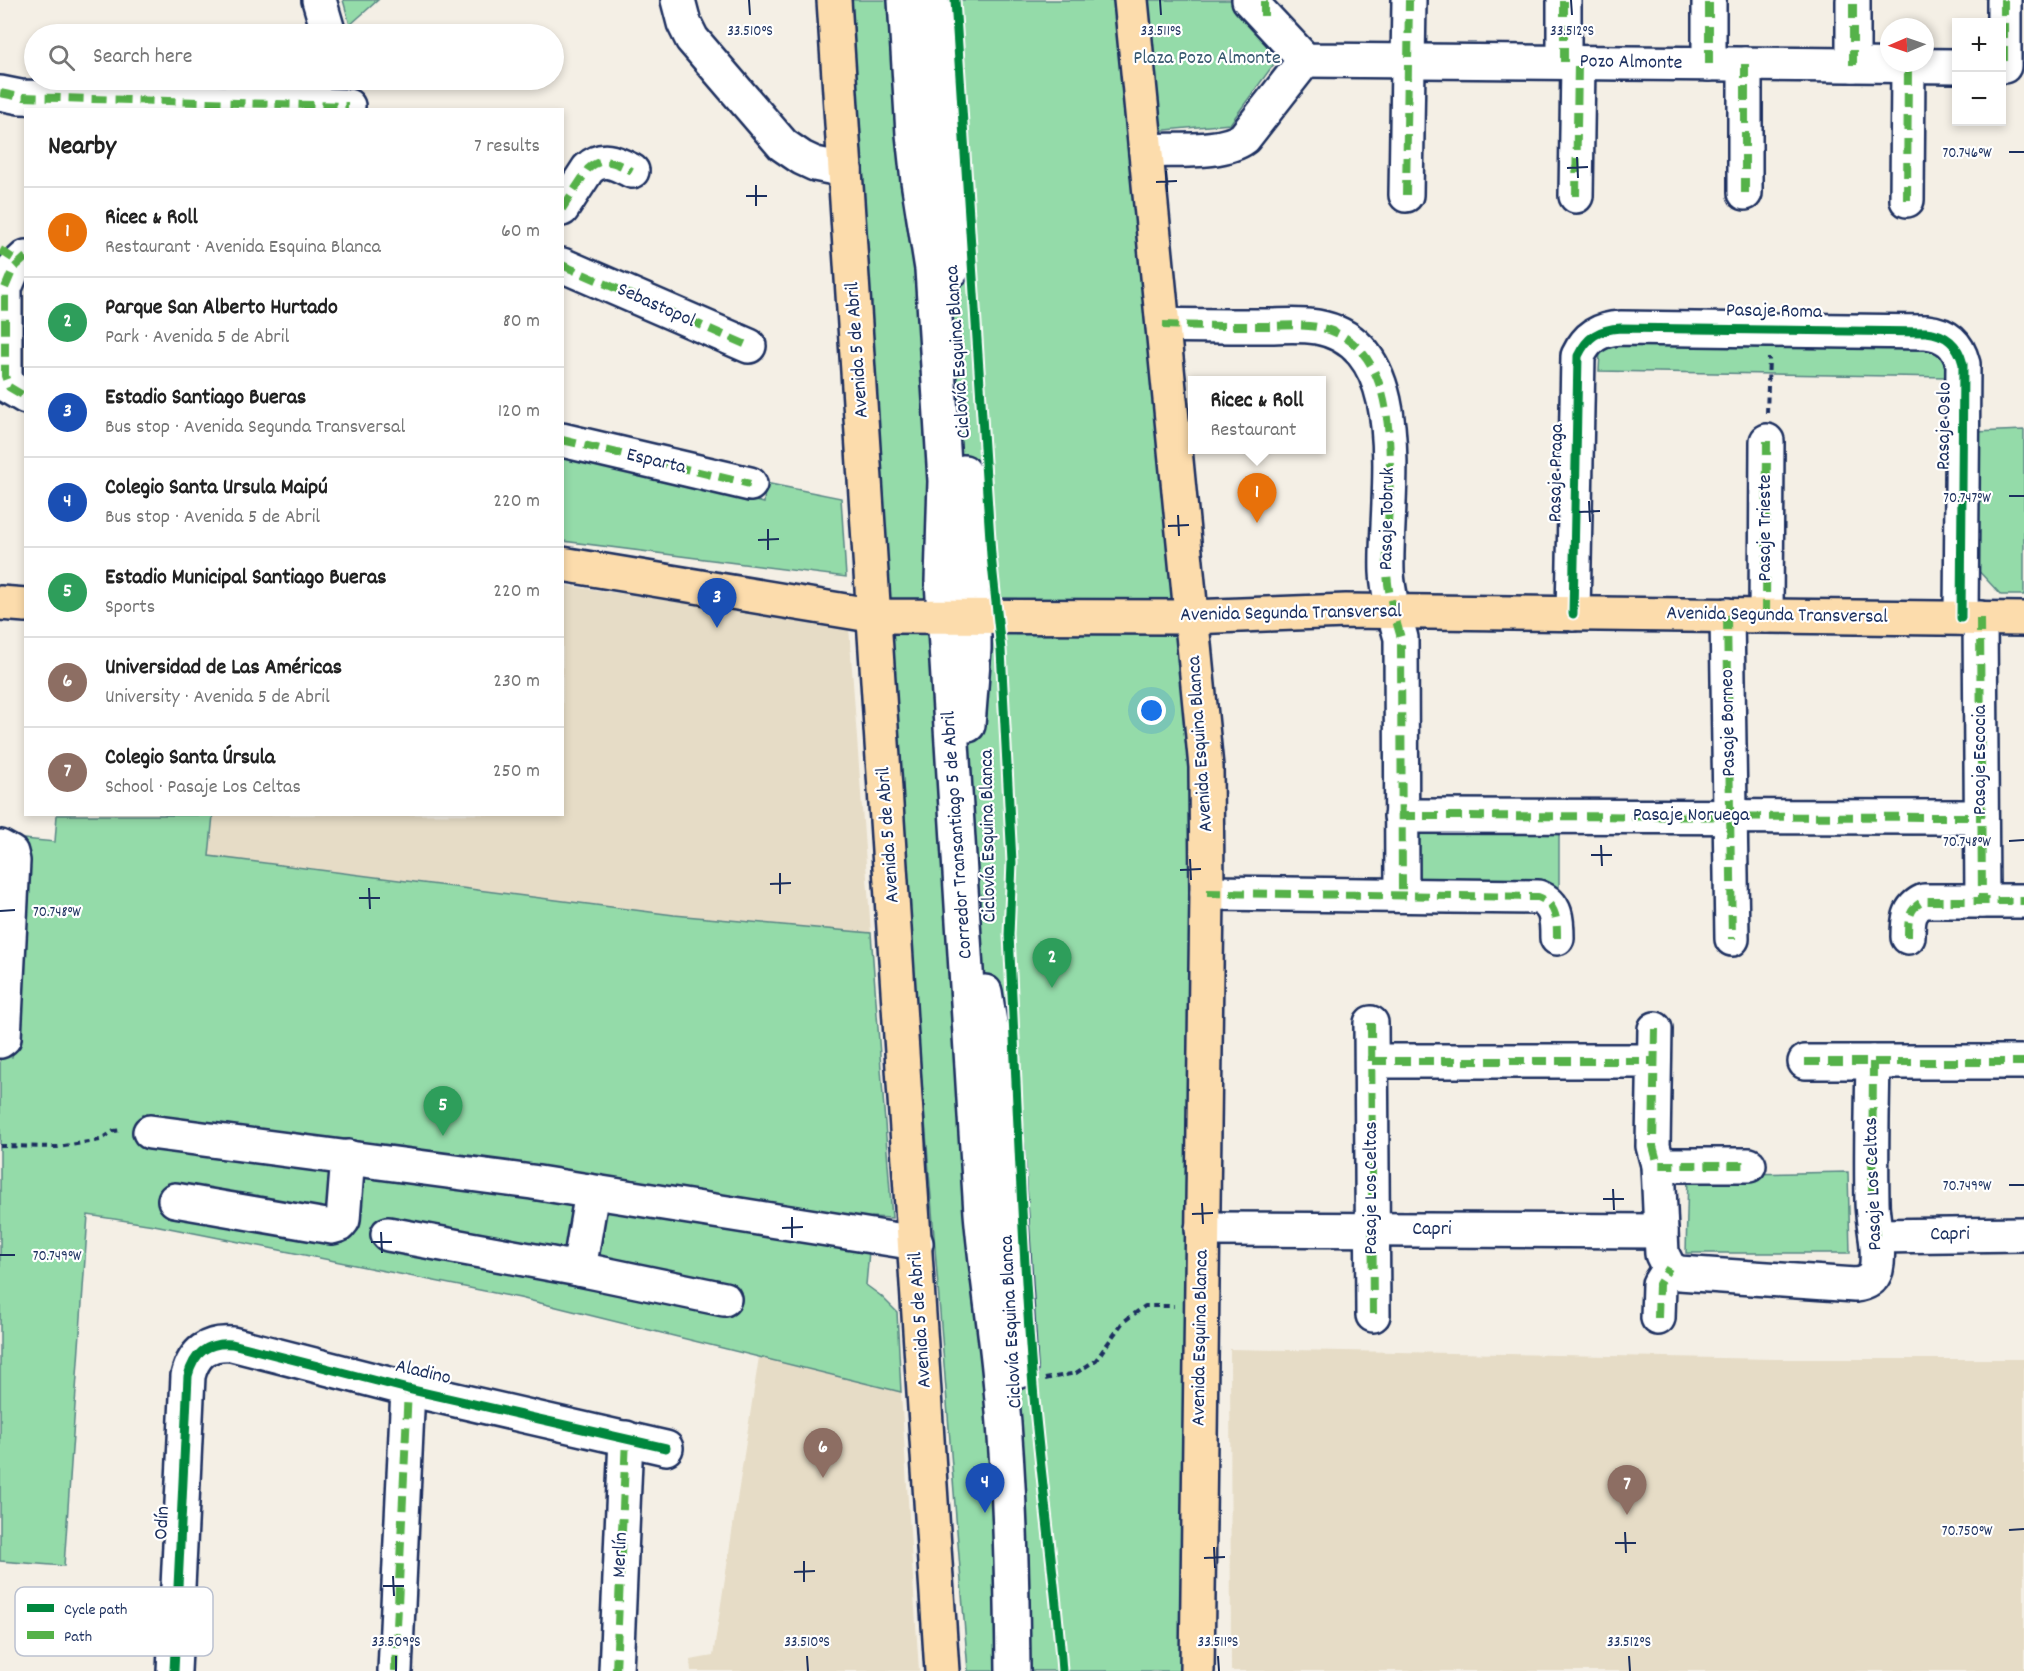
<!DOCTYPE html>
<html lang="en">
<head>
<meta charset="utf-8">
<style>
  :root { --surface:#fff; --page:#f6f6f6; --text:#222; --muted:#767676; --line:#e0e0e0; --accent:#1f6fb2 }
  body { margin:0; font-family:Dekko,sans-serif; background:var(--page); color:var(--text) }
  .controls { position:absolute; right:18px; top:18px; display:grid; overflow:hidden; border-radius:0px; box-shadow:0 3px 9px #0003 }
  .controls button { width:54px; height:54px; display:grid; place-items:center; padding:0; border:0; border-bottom:2px solid var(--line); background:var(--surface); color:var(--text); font:30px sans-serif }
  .compass { position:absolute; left:1880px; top:18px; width:54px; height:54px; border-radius:50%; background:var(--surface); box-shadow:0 3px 9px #0003; rotate:268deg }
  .you { position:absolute; left:1152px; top:711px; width:21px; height:21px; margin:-15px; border:4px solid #fff; border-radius:50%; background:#1a73e8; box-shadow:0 0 0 9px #1a73e833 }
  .badge { display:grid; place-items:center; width:39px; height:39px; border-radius:50%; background:var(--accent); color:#fff; font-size:20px; font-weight:700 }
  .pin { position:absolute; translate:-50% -50px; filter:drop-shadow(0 2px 3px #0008) }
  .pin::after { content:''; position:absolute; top:32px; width:21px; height:18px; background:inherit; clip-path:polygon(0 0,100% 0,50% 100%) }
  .popup { position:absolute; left:1188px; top:376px; width:138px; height:78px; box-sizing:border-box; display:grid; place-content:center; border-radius:0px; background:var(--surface); filter:drop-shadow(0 2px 4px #0005); font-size:20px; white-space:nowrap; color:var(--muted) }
  .popup b { font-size:22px; color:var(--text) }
  .popup::after { content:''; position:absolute; left:50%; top:100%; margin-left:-12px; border:12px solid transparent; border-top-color:var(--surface) }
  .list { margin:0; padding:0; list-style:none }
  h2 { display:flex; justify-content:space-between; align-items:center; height:78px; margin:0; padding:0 24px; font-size:26px }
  h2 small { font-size:20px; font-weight:400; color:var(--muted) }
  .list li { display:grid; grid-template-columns:39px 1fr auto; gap:18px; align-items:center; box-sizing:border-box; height:90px; padding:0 24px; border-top:2px solid var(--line) }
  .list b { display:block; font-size:22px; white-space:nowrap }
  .list p { margin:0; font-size:20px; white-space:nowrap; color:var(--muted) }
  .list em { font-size:20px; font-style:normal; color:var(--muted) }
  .icon { flex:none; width:33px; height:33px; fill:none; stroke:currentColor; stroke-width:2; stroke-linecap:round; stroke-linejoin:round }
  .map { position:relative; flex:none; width:2024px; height:1671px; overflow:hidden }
  .search { position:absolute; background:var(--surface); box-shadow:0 3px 9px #0003; left:24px; top:24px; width:540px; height:66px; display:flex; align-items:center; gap:15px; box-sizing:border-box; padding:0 21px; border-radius:33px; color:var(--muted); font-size:22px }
  .panel { position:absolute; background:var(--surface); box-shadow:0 3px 9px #0003; left:24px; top:108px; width:540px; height:708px; border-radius:0px }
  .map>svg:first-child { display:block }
  .built { fill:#e6dcc6 }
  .green { fill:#94dba9; stroke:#588584; stroke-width:1.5 }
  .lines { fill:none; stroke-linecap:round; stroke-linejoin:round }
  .minor-casing { stroke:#1b2f5e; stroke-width:38 }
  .major-casing { stroke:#1b2f5e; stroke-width:38 }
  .path { stroke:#1b2f5e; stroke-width:4; stroke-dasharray:6 4.5; stroke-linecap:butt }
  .minor { stroke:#fff; stroke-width:33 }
  .major { stroke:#fcdcac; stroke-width:33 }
  .quiet { stroke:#55b248; stroke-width:8; stroke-dasharray:15 8; stroke-linecap:butt }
  .cycleway-casing { stroke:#fff; stroke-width:13 }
  .cycleway { stroke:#00873e; stroke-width:9 }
  .ticks { fill:none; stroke:#1b2f5e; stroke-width:2 }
  .labels { text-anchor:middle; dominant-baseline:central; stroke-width:4.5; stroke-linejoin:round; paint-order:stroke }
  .park-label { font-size:20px; fill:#395a71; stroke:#fff }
  .street-label { font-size:20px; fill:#1b2f5e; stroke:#fff }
  .key { fill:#fff; stroke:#bbc1cf; stroke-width:1.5 }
  .key-label { font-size:16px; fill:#1b2f5e }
  .ticks-label { font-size:15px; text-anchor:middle; fill:#1b2f5e; stroke:#fff; stroke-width:4.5; stroke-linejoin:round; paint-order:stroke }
</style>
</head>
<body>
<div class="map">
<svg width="2024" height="1671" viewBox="0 0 2024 1671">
  <rect width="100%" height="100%" fill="#f4efe5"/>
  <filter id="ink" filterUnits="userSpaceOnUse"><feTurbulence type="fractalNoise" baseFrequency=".0167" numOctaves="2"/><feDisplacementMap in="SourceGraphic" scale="12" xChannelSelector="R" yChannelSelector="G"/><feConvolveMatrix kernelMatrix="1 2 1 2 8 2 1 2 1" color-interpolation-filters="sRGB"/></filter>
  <g filter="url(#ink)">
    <!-- built -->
    <g class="built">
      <path d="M563 585 849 627 871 933 674 915 208 856 213 815 562 814Z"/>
      <path d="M1230 1349 1775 1359H2024V1671H1231Z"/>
      <path d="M759 1357 901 1392 919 1671H691L690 1660 713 1656Z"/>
    </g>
    <!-- green -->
    <g class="green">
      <path d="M343 0H378L350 25Z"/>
      <path d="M844 0H1114L1177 618 1189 772V1205L1183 1671H968L885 609Z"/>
      <path d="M1144 0H1232L1282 53 1230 124 1155 131Z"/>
      <path d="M1624 342 1927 343 1948 355V377L1599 371 1600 352Z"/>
      <path d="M2024 430V595H2001L1974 566 1975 432Z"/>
      <path d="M562 451 764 503 765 483 841 498 846 577 563 541Z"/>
      <path d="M57 815H213L209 856 674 915 871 933 892 1218 872 1217 866 1285 881 1296 897 1312 901 1392 520 1298 154 1225 88 1215 64 1566 0 1561V1056L12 1057 24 839 55 842Z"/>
      <rect x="1417" y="825" width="142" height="64"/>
      <path d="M1848 1172 1850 1253H1686L1688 1175Z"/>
    </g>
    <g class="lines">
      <defs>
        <g id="minor">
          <path d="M319 0 329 34"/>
          <path d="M678 0 684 23 692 39 783 145 802 158 815 164 845 170"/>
          <path d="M905 0 913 134 918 181 932 269 945 481 942 581 981 1213C986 1272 996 1330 1001 1389 1010 1483 1012 1577 1013 1671"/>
          <path d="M932 0 937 39 952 270"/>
          <path d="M1249 0 1305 60 1956 66"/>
          <path d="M2004 0V66"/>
          <path d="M1564 62V0"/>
          <path d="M1709 64V0"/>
          <path d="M1853 65V0"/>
          <path d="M0 93 20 97 348 106"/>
          <path d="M1146 151C1173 149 1223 154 1244 138L1305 60"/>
          <path d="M1745 193V64"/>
          <path d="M1406 195 1409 0"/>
          <path d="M1576 196 1578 63"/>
          <path d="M1907 200 1908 65"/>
          <path d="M562 209 588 169C603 155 616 163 632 171"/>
          <path d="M26 257 13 269 5 288V376L9 387 26 397"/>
          <path d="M562 265 749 346"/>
          <path d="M1163 325C1196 326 1230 326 1263 326 1281 326 1300 324 1317 327 1417 345 1384 502 1387 572 1388 594 1395 617 1401 638L1402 895"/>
          <path d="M562 440 750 484"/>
          <path d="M964 472 974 617V649L968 725"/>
          <path d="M1573 614 1578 356C1587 337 1599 329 1621 328L1926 332C1946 334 1958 344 1963 364L1961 618"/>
          <path d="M1727 615 1732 939"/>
          <path d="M1766 616 1767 441"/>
          <path d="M1980 618 1982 901"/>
          <path d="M1401 816 1981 817"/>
          <path d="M0 847 11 853 13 861 4 1038 0 1041"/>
          <path d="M1207 893 1538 897C1557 904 1557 920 1557 938"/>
          <path d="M1908 937C1908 921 1908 908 1924 901H2024"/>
          <path d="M985 992 1004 1109 1020 1371"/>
          <path d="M1371 1023 1373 1315"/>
          <path d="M1655 1029 1653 1146 1658 1165 1662 1254 1669 1268 1679 1273 1855 1285C1865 1284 1873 1280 1876 1270 1881 1248 1872 1223 1872 1201 1871 1155 1872 1108 1873 1062"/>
          <path d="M1372 1061H1654"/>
          <path d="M1805 1062H2024"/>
          <path d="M150 1132 532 1182 916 1243"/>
          <path d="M1658 1165H1749"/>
          <path d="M175 1200 332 1227 339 1225 343 1220 348 1157"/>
          <path d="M1202 1229 1661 1231"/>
          <path d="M388 1234 579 1269 592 1192"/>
          <path d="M1876 1236 2024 1234"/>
          <path d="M579 1269 724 1299"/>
          <path d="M1658 1318 1659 1284 1669 1268"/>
          <path d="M174 1671 188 1376C194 1352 208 1342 232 1344L408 1389 666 1448"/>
          <path d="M395 1671 408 1389"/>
          <path d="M616 1671 626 1438"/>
        </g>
        <g id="major">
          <path d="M834 0 942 1671"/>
          <path d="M1131 0 1206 767 1207 893 1197 1671"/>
          <path d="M562 564 876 616 1191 617 1346 611 2024 619"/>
          <path d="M0 603 26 605"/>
        </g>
      </defs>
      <!-- minor casing -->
      <use href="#minor" class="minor-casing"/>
      <!-- major casing -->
      <use href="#major" class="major-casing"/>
      <!-- path -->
      <g class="path">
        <path d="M1767 413 1769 358"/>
        <path d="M0 1146 58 1147 100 1140 114 1131 122 1130"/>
        <path d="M1045 1379 1076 1373 1096 1360 1123 1322 1145 1306H1174"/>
      </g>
      <!-- minor -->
      <use href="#minor" class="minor"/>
      <!-- major -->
      <use href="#major" class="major"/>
      <!-- quiet -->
      <g class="quiet">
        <path d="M2004 0V66"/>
        <path d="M1264 16V0"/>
        <path d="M1564 62V0"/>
        <path d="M1709 64V0"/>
        <path d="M1853 65V0"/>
        <path d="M0 93 20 97 348 106"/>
        <path d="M1745 193V64"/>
        <path d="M1406 195 1409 0"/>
        <path d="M1576 196 1578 63"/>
        <path d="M1907 200 1908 65"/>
        <path d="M562 209 588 169C603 155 616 163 632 171"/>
        <path d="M0 250 19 262"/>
        <path d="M26 257 13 269 5 288V376L9 387 26 397"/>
        <path d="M562 265 749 346"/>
        <path d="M1163 325C1196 326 1230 326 1263 326 1281 326 1300 324 1317 327 1417 345 1384 502 1387 572 1388 594 1395 617 1401 638L1402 895"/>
        <path d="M562 440 750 484"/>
        <path d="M1727 615 1732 939"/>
        <path d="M1766 616 1767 441"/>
        <path d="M1980 618 1982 901"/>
        <path d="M1401 816 1981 817"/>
        <path d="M1207 893 1538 897C1557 904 1557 920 1557 938"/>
        <path d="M1908 937C1908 921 1908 908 1924 901H2024"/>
        <path d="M1371 1023 1373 1315"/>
        <path d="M1655 1029 1653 1146 1658 1165H1749"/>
        <path d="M1372 1061H1654"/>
        <path d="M1805 1062H2024"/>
        <path d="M1873 1062 1872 1204 1876 1236"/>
        <path d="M1658 1318 1659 1284 1669 1268"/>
        <path d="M395 1671 408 1389"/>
        <path d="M616 1671 626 1438"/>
      </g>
      <defs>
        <g id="cycleway">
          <path d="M955 0 991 555 1001 650 1012 862 1009 935C1017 1085 1021 1236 1033 1386 1041 1481 1055 1576 1062 1671"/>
          <path d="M1573 614 1578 356C1587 337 1599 329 1621 328L1926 332C1946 334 1958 344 1963 364L1961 618"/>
          <path d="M174 1671 188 1376C194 1352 208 1342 232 1344L408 1389 666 1448"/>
        </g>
      </defs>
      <!-- cycleway casing -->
      <use href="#cycleway" class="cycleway-casing"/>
      <!-- cycleway -->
      <use href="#cycleway" class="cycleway"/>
    </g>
  </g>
  <!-- ticks -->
  <path class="ticks" d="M749 0 750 15M1160 0 1161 15M1571 0 1572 15M2009 152H2024M1577 157 1578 178M1567 168 1588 167M1166 171 1167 192M1156 182 1177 181M756 185V206M746 196H767M2009 496H2024M1589 501 1590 522M1579 512 1600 511M1178 515 1179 536M1168 526 1189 525M768 529V550M758 540 779 539M2009 841 2024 840M1601 845 1602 866M1591 855H1612M1190 859 1191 880M1180 870 1201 869M780 873V894M770 884 791 883M369 888 370 909M359 898H380M0 911 15 910M2009 1185H2024M1613 1189 1614 1210M1603 1199H1624M1202 1203 1203 1224M1192 1214 1213 1213M792 1217V1238M782 1228 803 1227M381 1232 382 1253M371 1242H392M0 1255H15M2009 1530 2024 1529M1625 1532 1626 1553M1615 1543H1636M1214 1547 1215 1568M1204 1558 1225 1557M804 1561V1582M794 1572 815 1571M393 1576 394 1596M383 1586H404M396 1656V1671M807 1656 808 1671M1218 1656 1219 1671M1629 1656 1630 1671"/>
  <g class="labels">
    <!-- park labels -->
    <g class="park-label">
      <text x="1207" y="59">Plaza Pozo Almonte</text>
    </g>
    <!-- street labels -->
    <g class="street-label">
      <text transform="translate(1631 63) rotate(1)">Pozo Almonte</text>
      <text transform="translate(656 306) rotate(24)">Sebastopol</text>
      <text transform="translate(1774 312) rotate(1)">Pasaje Roma</text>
      <text transform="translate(858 350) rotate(-94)">Avenida 5 de Abril</text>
      <text transform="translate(959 352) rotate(-94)">Ciclovía Esquina Blanca</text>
      <text transform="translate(1945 426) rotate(-89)">Pasaje Oslo</text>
      <text transform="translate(656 462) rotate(13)">Esparta</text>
      <text transform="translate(1557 473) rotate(-89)">Pasaje Praga</text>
      <text transform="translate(1388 519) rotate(-89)">Pasaje Tobruk</text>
      <text transform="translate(1766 528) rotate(-90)">Pasaje Trieste</text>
      <text transform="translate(1291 614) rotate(-1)">Avenida Segunda Transversal</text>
      <text transform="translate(1777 616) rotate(1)">Avenida Segunda Transversal</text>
      <text transform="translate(1729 723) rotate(-91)">Pasaje Borneo</text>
      <text transform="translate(1201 744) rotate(-94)">Avenida Esquina Blanca</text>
      <text transform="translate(1981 760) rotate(-90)">Pasaje Escocia</text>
      <text x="1691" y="816">Pasaje Noruega</text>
      <text transform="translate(889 835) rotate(-94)">Avenida 5 de Abril</text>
      <text transform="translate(958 835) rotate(-94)">Corredor Transantiago 5 de Abril</text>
      <text transform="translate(989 836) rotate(-91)">Ciclovía Esquina Blanca</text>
      <text transform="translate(1874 1184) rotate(-92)">Pasaje Los Celtas</text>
      <text transform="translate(1372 1188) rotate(-90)">Pasaje Los Celtas</text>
      <text x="1432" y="1230">Capri</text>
      <text transform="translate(1950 1235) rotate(-1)">Capri</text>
      <text transform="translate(921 1320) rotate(-94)">Avenida 5 de Abril</text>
      <text transform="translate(1012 1322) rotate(-93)">Ciclovía Esquina Blanca</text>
      <text transform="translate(1201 1338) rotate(-89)">Avenida Esquina Blanca</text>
      <text transform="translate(423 1373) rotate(13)">Aladino</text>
      <text transform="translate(163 1523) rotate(-87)">Odín</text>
      <text transform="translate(621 1555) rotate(-88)">Merlín</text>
    </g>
  </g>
  <!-- legend -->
  <rect x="15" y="1587" width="198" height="69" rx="9" class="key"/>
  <rect x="27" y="1604" width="27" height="8" fill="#00873e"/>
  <rect x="27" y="1631" width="27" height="8" fill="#55b248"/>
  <g class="key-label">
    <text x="64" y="1614">Cycle path</text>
    <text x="64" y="1641">Path</text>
  </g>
  <g class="ticks-label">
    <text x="750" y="35">33.510°S</text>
    <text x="1161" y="35">33.511°S</text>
    <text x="1572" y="35">33.512°S</text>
    <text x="1967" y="157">70.746°W</text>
    <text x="1967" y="502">70.747°W</text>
    <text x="1967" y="846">70.748°W</text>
    <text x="57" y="916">70.748°W</text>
    <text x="1967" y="1190">70.749°W</text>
    <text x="57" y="1260">70.749°W</text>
    <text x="1967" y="1535">70.750°W</text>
    <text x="396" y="1646">33.509°S</text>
    <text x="807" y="1646">33.510°S</text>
    <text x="1218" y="1646">33.511°S</text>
    <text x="1629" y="1646">33.512°S</text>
  </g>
</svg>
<div class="controls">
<button>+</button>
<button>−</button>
</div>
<svg class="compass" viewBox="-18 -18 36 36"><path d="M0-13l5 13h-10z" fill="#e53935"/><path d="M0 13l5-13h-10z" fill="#767676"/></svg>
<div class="you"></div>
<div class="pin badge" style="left:1257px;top:523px;background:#e8710a">1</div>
<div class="popup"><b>Ricec &amp; Roll</b>Restaurant</div>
<div class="pin badge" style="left:1052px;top:988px;background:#2e9e5b">2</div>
<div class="pin badge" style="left:717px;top:628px;background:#1a4fb4">3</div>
<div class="pin badge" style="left:985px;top:1513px;background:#1a4fb4">4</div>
<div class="pin badge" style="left:443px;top:1136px;background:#2e9e5b">5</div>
<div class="pin badge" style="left:823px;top:1478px;background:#8d6e63">6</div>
<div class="pin badge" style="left:1627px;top:1515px;background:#8d6e63">7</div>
<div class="search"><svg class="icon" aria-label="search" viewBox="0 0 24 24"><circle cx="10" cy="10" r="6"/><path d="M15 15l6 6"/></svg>Search here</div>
<section class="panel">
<h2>Nearby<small>7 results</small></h2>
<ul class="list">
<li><span class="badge" style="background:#e8710a">1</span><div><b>Ricec &amp; Roll</b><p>Restaurant · Avenida Esquina Blanca</p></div><em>60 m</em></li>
<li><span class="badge" style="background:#2e9e5b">2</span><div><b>Parque San Alberto Hurtado</b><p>Park · Avenida 5 de Abril</p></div><em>80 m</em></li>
<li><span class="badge" style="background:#1a4fb4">3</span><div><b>Estadio Santiago Bueras</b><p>Bus stop · Avenida Segunda Transversal</p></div><em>120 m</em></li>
<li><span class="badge" style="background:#1a4fb4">4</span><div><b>Colegio Santa Ursula Maipú</b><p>Bus stop · Avenida 5 de Abril</p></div><em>220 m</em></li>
<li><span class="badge" style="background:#2e9e5b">5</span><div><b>Estadio Municipal Santiago Bueras</b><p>Sports</p></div><em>220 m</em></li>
<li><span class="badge" style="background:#8d6e63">6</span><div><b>Universidad de Las Américas</b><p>University · Avenida 5 de Abril</p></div><em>230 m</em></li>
<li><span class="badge" style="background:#8d6e63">7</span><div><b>Colegio Santa Úrsula</b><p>School · Pasaje Los Celtas</p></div><em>250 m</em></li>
</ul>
</section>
</div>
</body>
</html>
